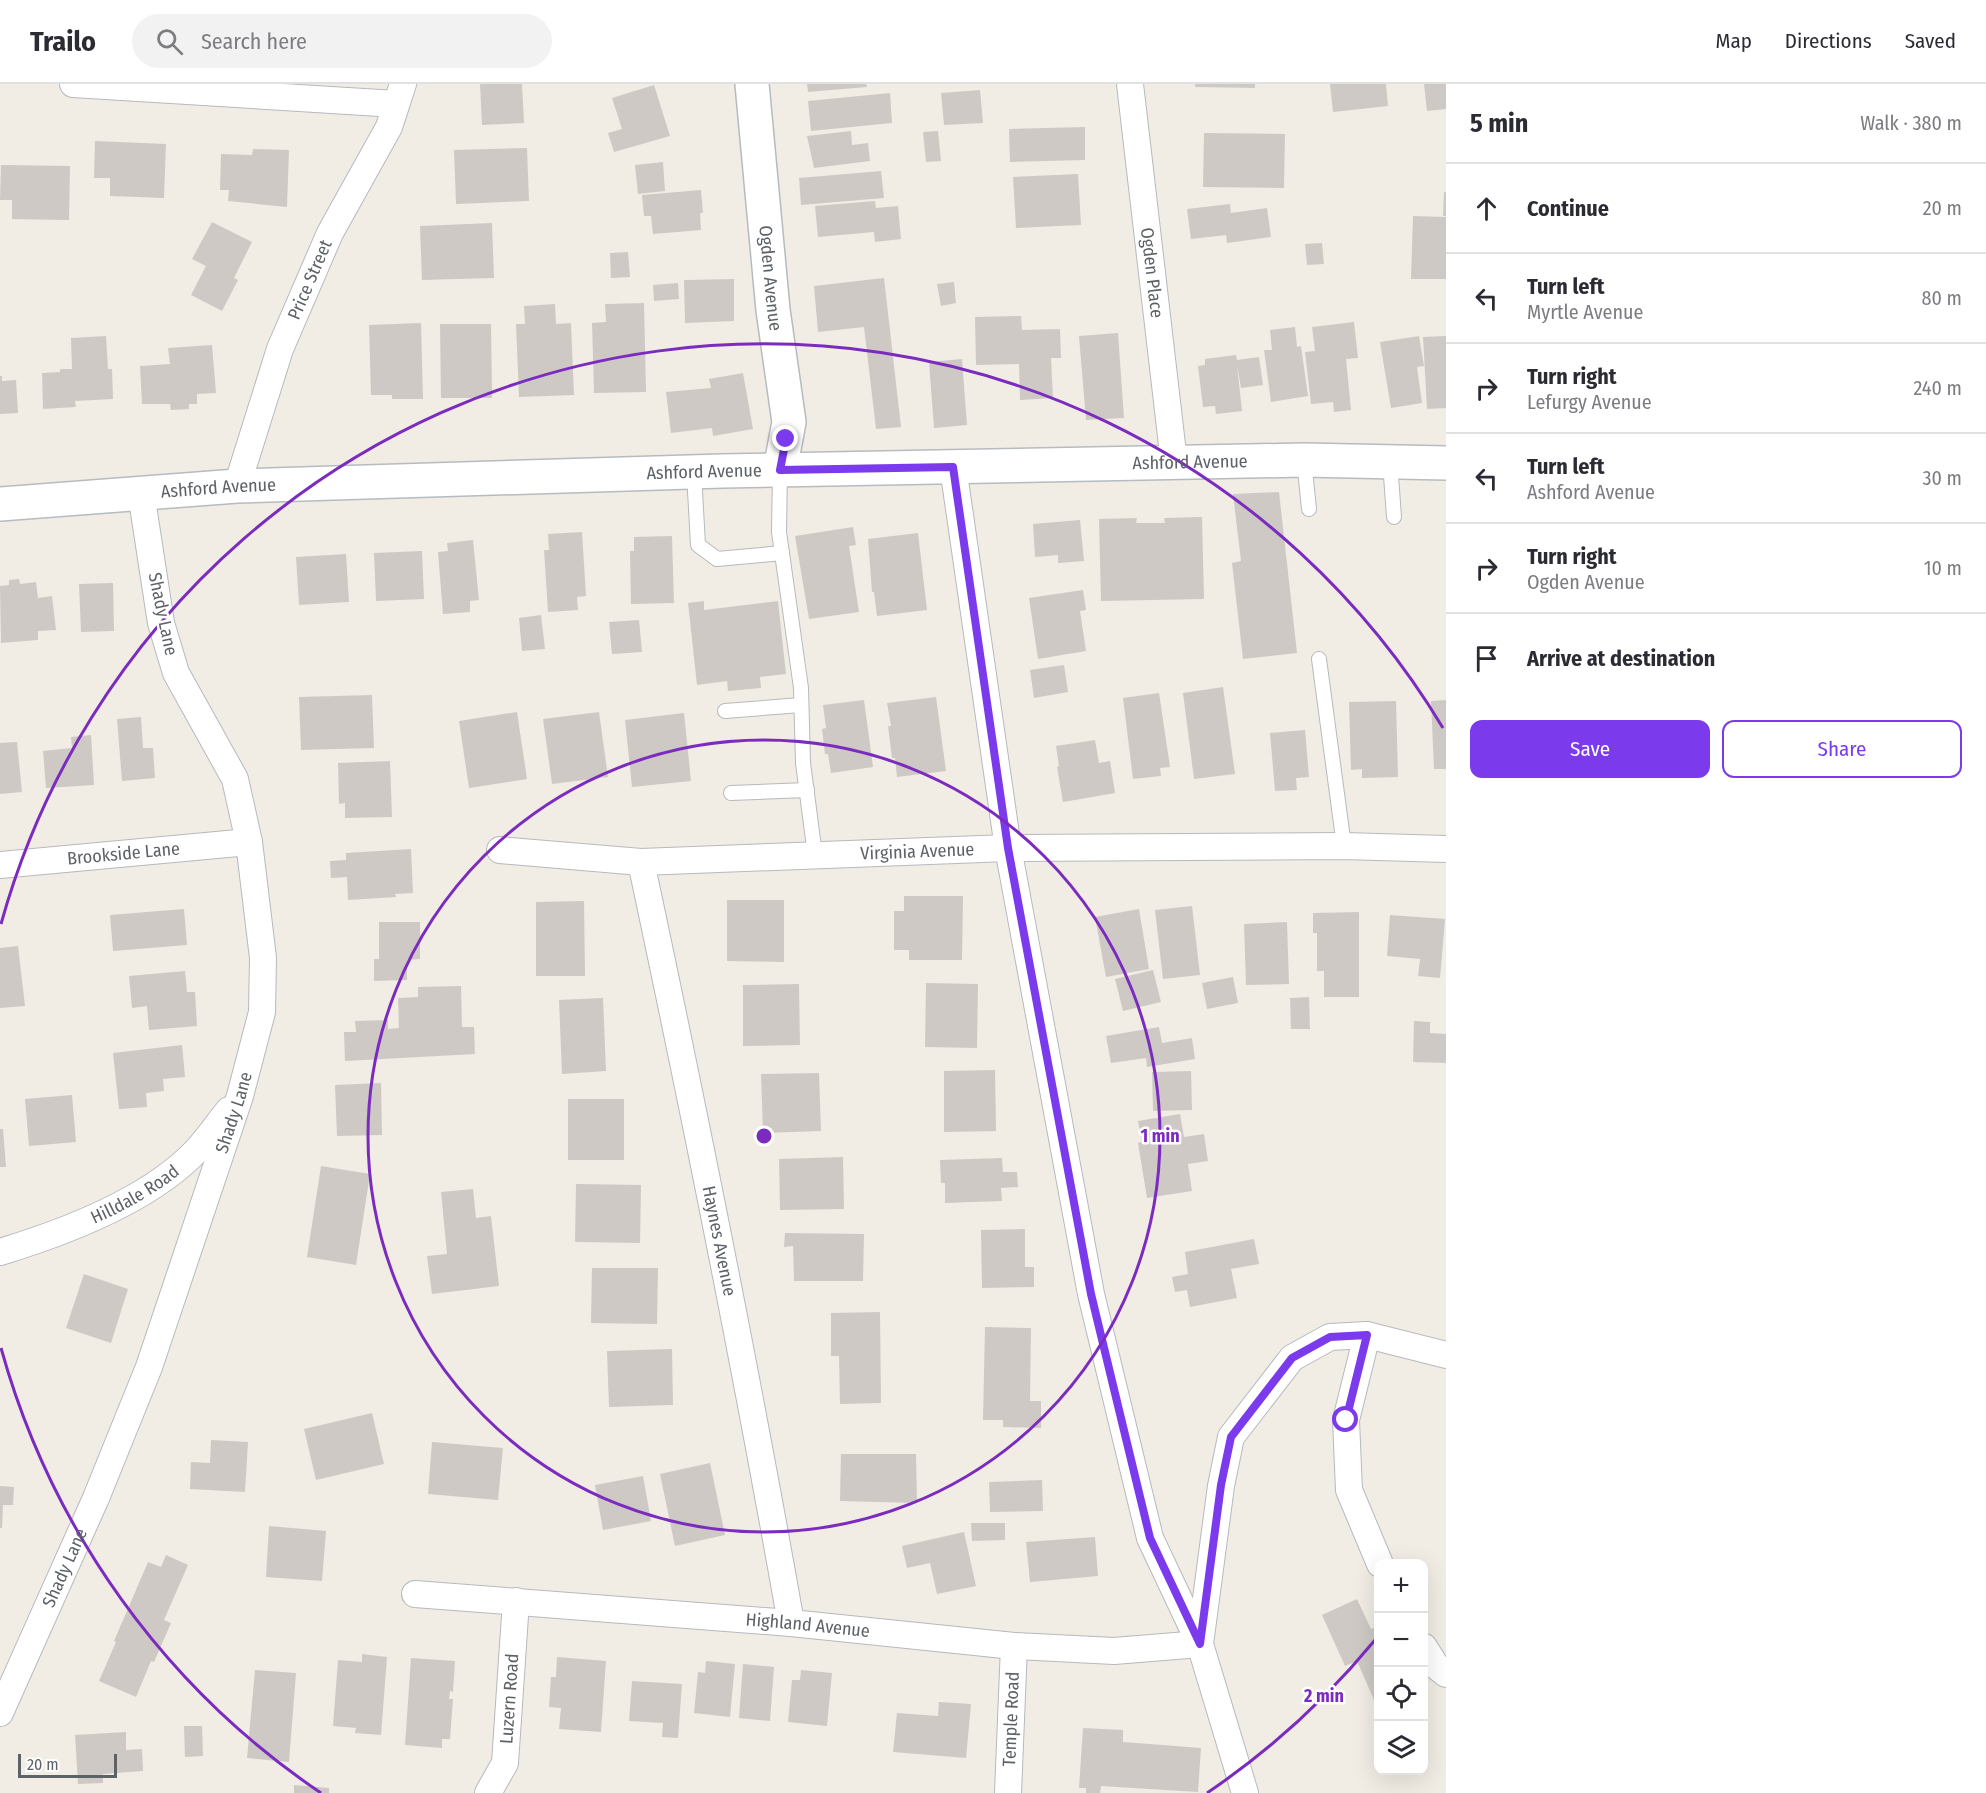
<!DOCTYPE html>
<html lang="en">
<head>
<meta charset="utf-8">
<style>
  :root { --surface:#fff; --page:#f2f2f3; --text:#2b2b33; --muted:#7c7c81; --line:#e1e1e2; --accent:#7c3aed }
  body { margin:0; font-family:"Fira Sans Condensed",sans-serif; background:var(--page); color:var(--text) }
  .controls { position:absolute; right:18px; bottom:18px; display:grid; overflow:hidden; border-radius:12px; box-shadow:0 6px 24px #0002 }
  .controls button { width:54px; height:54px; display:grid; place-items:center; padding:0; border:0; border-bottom:2px solid var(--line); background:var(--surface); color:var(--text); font:30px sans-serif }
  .scale { position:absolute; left:18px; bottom:15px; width:99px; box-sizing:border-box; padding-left:6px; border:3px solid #5d6267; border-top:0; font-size:16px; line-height:21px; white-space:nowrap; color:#5d6267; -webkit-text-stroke:4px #fff; paint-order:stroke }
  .stop { position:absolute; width:18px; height:18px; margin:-14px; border:4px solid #7c3aed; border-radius:50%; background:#fff }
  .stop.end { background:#7c3aed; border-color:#fff; box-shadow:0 2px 6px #0008 }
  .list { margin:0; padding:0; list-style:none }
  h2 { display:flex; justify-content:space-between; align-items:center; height:78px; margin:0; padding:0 24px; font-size:26px }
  h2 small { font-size:20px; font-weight:400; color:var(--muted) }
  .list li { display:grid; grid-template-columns:39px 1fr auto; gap:18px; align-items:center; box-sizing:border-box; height:90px; padding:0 24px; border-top:2px solid var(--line) }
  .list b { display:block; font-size:22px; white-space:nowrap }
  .list p { margin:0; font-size:20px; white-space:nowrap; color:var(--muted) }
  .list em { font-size:20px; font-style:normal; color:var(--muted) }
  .actions { display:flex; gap:12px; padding:18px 24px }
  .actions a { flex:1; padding:14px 0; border:2px solid var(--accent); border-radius:12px; text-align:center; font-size:21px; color:var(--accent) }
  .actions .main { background:var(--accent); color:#fff }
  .icon { flex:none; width:33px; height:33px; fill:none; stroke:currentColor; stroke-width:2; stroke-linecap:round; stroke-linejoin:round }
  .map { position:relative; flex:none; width:1446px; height:1709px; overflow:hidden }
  header { display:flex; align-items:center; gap:36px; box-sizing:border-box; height:84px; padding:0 30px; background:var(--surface); border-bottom:2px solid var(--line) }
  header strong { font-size:28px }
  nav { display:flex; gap:33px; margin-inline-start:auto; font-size:21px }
  .search { width:420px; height:54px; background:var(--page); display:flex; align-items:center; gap:15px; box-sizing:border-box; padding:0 21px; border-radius:33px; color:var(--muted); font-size:22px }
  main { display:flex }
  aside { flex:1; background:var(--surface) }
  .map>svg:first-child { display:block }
  .building { fill:#cec9c4 }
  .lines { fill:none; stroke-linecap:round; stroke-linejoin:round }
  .lane-casing { stroke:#b6b9bd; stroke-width:16 }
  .street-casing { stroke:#b6b9bd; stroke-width:28 }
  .secondary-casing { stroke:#b6bbc0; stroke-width:36 }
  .lane { stroke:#fff; stroke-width:14 }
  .street { stroke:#fff; stroke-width:26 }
  .secondary { stroke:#fff; stroke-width:33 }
  .route { stroke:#7c3aed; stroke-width:8 }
  .ring { fill:none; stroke:#7b2cbf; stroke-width:3 }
  .labels { text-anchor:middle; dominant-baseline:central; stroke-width:5; stroke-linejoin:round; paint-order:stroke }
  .street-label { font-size:18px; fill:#5d6267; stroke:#fff }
  .centre { fill:#7b2cbf; stroke:#fff; stroke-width:3 }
  .ring-label { font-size:18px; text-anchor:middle; font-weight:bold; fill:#7b2cbf; stroke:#fff; stroke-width:5; stroke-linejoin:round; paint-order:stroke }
</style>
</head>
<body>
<header>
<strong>Trailo</strong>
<div class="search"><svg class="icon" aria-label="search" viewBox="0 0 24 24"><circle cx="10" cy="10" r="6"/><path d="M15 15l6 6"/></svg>Search here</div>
<nav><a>Map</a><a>Directions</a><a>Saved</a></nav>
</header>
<main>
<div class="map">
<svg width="1446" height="1709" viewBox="0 0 1446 1709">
  <rect width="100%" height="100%" fill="#f1ede5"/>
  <!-- building -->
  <g class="building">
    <path d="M480 0H522L524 39 482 41Z"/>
    <path d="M807 0H866L867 3 808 8Z"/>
    <path d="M1195 0H1255V4L1195 3Z"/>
    <path d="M1330 0H1386L1388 22 1333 28Z"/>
    <path d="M1424 0H1446V25L1427 27Z"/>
    <path d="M654 1 670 52 614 68 608 49 622 45 612 14Z"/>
    <path d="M980 6 983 39 944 41 941 9Z"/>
    <path d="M890 9 892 39 811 47 808 17Z"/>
    <path d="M1085 43V76L1010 78 1009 45Z"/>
    <path d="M851 47 852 61 868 59 870 77 814 84 807 52Z"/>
    <path d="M938 47 941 77 926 78 923 48Z"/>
    <path d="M1204 49 1285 50 1284 104 1203 103Z"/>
    <path d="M95 57 166 60 164 114 110 112V94H94Z"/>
    <path d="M527 64 529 117 456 120 454 66Z"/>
    <path d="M253 65 289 66 287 123 228 117 229 106H220L221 70 252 71Z"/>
    <path d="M663 78 665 107 638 110 635 81Z"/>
    <path d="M1 81 70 82 69 136 12 135V116H0Z"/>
    <path d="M881 87 884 114 801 121 799 94Z"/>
    <path d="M1078 90 1081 141 1016 144 1013 93Z"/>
    <path d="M701 106 703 129H700L701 146 653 150 651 132H644L642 111Z"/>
    <path d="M1444 108H1446V132H1443Z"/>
    <path d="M875 117 876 124 898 122 901 155 875 158 874 148 818 153 815 122Z"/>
    <path d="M1230 120 1231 129 1267 124 1271 153 1227 159 1226 151 1191 155 1187 125Z"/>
    <path d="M1413 132 1446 133V195H1411Z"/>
    <path d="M212 138 252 158 234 194 238 196 222 227 191 211 206 182 192 175Z"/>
    <path d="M492 139 494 194 422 196 420 142Z"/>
    <path d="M1322 159 1324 180 1307 181 1305 160Z"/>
    <path d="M628 168 630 193 611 194 610 169Z"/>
    <path d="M884 194 901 343 876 345 864 243 818 248 814 202Z"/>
    <path d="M734 195V237L685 239 684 196Z"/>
    <path d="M954 198 956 219 941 222 937 200Z"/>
    <path d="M678 199 679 215 654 217 653 201Z"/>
    <path d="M644 219 646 308 594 309 592 239 606 238 605 220Z"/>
    <path d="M555 220 556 240 571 239 574 311 519 313 516 240H525L524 222Z"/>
    <path d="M1021 232 1022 246 1060 245 1061 274H1051L1053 314 1020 316 1019 280 976 281 975 233Z"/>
    <path d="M1354 238 1358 274 1346 275 1351 326 1334 328 1333 318 1311 320 1305 268 1315 267 1312 243Z"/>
    <path d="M421 239 423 315H392V311H371L369 241Z"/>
    <path d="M440 240H491L492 314H441Z"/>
    <path d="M1295 243 1297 263 1301 262 1308 312 1271 318 1264 266H1272L1270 246Z"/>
    <path d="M1118 249 1124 334 1086 336 1079 252Z"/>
    <path d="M106 252 108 285H112L113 315 75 317 76 323 43 325 42 289 60 288V285H72L71 254Z"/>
    <path d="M1419 252 1424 282 1417 283 1422 319 1391 324 1380 258Z"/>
    <path d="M1446 252V324L1427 325 1423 253Z"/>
    <path d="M212 261 216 309 197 310V320H189V325L171 326 170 320H142L140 282 170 280 168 264Z"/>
    <path d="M1236 271 1237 276 1259 273 1263 301 1241 304 1237 281 1242 327 1216 330 1215 322 1203 323 1198 282 1205 281V275Z"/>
    <path d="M962 275 967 341 934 344 929 278Z"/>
    <path d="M743 289 753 345 713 352 712 344 671 349 666 308 711 304 709 295Z"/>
    <path d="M0 292H2V297L16 296 18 329 0 330Z"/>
    <path d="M1279 408 1297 569 1243 575 1232 479 1241 477 1233 410Z"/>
    <path d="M1202 433 1204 515 1101 517 1099 435 1137 434 1136 439H1165L1164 434Z"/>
    <path d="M1080 436 1084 477 1058 479V471L1035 473 1033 440Z"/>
    <path d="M853 443 856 461 849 462 859 528 809 535 795 452Z"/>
    <path d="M582 448 586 512 577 513 578 526 548 528 544 466H549L548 450Z"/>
    <path d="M918 449 927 526 877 532 874 508H872L868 455Z"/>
    <path d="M672 452 674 519 631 520 630 467H634V453Z"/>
    <path d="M473 456 479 516 470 517V528L443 530 438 468 448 467 447 459Z"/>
    <path d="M422 467 424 515 376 517 374 469Z"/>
    <path d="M346 470 349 518 299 521 296 473Z"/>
    <path d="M19 495 20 500 36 498 38 514 52 512 56 546 38 547V556L1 559 0 502 9 501V496Z"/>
    <path d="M113 499 114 547 81 548 79 500Z"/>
    <path d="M1083 506 1086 526 1080 527 1086 567 1038 575 1029 514Z"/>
    <path d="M704 517V526L778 517 786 590 760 593 761 604 728 607 727 597 697 601 688 519Z"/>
    <path d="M541 531 545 565 522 567 519 534Z"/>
    <path d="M639 536 642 568 612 570 609 538Z"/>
    <path d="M1064 581 1068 608 1034 614 1030 586Z"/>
    <path d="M1223 603 1235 690 1194 695 1183 609Z"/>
    <path d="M1159 609 1170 683 1160 684 1161 692 1133 695 1123 614Z"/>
    <path d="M372 611 374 664 301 666 299 613Z"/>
    <path d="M936 613 946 687 897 693 895 674H892L888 642H891L887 619Z"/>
    <path d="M864 616 873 683 831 689 828 670H825L822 645 826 644 823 621Z"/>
    <path d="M1446 616V685H1434L1431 617Z"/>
    <path d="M1396 617 1398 693 1362 694V685L1351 686 1349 618Z"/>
    <path d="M517 628 527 695 469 704 459 637Z"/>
    <path d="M599 628 608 693 552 700 543 635Z"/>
    <path d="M684 629 691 697 632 703 625 636Z"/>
    <path d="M141 633 143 664H153L155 694 122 697 117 635Z"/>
    <path d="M1305 646 1309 693 1296 694 1297 706 1275 707 1270 649Z"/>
    <path d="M91 651 94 701 46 704 43 667 72 664 71 653Z"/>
    <path d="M1095 656 1099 679 1110 677 1115 709 1063 718 1057 683 1059 682 1056 662Z"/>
    <path d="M17 658 22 708 0 710V659Z"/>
    <path d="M390 677 392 733 345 734V719L339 720 338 679Z"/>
    <path d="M411 765 413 809 395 810 396 813 348 816 347 793 331 794 330 777 346 776V769Z"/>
    <path d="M904 812H963L962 876H909V866H894V827H904Z"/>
    <path d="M727 816H784V878L727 877Z"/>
    <path d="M584 817 585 892H536V818Z"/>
    <path d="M1192 822 1200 891 1163 895 1155 826Z"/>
    <path d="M184 825 187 861 113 867 110 831Z"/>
    <path d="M1139 825 1149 885 1106 893 1095 833Z"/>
    <path d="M1359 828V913H1324V887H1317V849H1313V829Z"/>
    <path d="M1390 831 1445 835 1440 894 1418 892 1420 875 1387 872Z"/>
    <path d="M379 838H420V875L407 876V896L374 897V875H379Z"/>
    <path d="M1287 838 1289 900 1246 901 1244 840Z"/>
    <path d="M18 862 25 922 0 924V864Z"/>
    <path d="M1153 886 1161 918 1123 927 1115 895Z"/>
    <path d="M185 887 187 908H195L197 942 149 946 147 922 132 924 129 892Z"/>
    <path d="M1233 893 1238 919 1207 925 1202 899Z"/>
    <path d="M926 899 978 900 977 964 925 963Z"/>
    <path d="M799 900 800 961 743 962V901Z"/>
    <path d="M461 902 462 943H474L475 970 345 977 344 948H356L355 937 388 936V945L399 944 398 914 418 913V903Z"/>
    <path d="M1309 913 1310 945H1291L1290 914Z"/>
    <path d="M603 914 606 987 562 990 559 916Z"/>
    <path d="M1414 937 1430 938V949L1446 950V979L1413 978Z"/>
    <path d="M1159 943 1162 959 1192 954 1195 975 1147 983 1146 974 1111 979 1106 952Z"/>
    <path d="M182 961 185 993 163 995 164 1007 146 1009 147 1023 119 1025 113 969Z"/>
    <path d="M995 986 996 1047 944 1048V987Z"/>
    <path d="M1191 987 1192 1026 1153 1027 1152 988Z"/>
    <path d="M819 989 821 1047 763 1049 761 990Z"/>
    <path d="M381 999 382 1051 337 1052 335 1001Z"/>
    <path d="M72 1011 76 1058 29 1062 25 1015Z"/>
    <rect x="568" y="1015" width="56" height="61"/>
    <path d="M1180 1030 1184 1053 1204 1050 1208 1077 1188 1080 1192 1107 1147 1114 1138 1059 1142 1058 1138 1037Z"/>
    <path d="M0 1045H3L6 1083H0Z"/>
    <path d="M843 1073 844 1125 780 1126 779 1075Z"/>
    <path d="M1002 1074 1003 1088H1017L1018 1103 1001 1104 1002 1117 945 1119V1099H941L940 1076Z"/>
    <path d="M321 1082 370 1090 356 1181 307 1173Z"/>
    <path d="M576 1100 641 1101 640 1159 575 1158Z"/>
    <path d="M473 1105 476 1134 491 1132 499 1202 432 1210 427 1172 447 1170 441 1108Z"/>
    <path d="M1025 1145V1183H1034V1203L982 1204 981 1146Z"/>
    <path d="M785 1149 864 1150 863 1197H794L793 1162 784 1163Z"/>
    <path d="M1254 1155 1259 1180 1231 1185 1237 1214 1190 1223 1187 1206 1175 1208 1172 1193 1188 1190 1185 1168Z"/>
    <path d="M592 1184H658L657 1240 591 1239Z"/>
    <path d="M84 1190 128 1205 111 1259 66 1244Z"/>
    <path d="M880 1228 881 1319 840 1320 839 1272H831V1229Z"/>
    <path d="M985 1243 1031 1244 1030 1317H1041V1344L1003 1343V1336H983Z"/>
    <path d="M672 1265 673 1321 609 1323 607 1267Z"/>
    <path d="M372 1329 384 1380 316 1396 304 1345Z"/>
    <path d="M211 1356 248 1358 245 1408 190 1405 191 1378 210 1379Z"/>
    <path d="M432 1358 503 1364 498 1416 428 1410Z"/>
    <path d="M841 1370H916L917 1419 840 1417Z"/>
    <path d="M710 1379 725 1451 675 1462 660 1390Z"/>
    <path d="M643 1392 651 1437 603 1446 595 1401Z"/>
    <path d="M1042 1396 1043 1427 990 1428 989 1398Z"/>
    <path d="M0 1402 14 1403 13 1421H3L2 1444H0Z"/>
    <path d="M971 1439H1005V1456L972 1457Z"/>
    <path d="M269 1442 326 1447 322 1497 266 1493Z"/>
    <path d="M964 1448 976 1502 937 1510 930 1479 907 1484 902 1462Z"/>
    <path d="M1095 1453 1098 1492 1030 1498 1026 1458Z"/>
    <path d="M166 1471 188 1481 164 1536 171 1539 154 1578 151 1577 136 1613 99 1597 116 1558 114 1557 148 1478 161 1483Z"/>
    <path d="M1357 1515 1371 1545 1378 1542V1614L1374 1616 1357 1577 1345 1582 1322 1531Z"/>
    <path d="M362 1570 387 1573 381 1651 355 1649 356 1644 333 1642 338 1576 362 1578Z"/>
    <path d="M557 1573 606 1577 601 1648 559 1645 561 1624 549 1623 551 1593H556Z"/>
    <path d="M411 1574 455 1577 453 1608 450 1607 449 1615H453L450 1655H442V1664L405 1661Z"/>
    <path d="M706 1577 735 1580 730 1633 694 1629 698 1588 705 1589Z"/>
    <path d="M743 1580 774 1583 770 1637 739 1634Z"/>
    <path d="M255 1586 296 1589 289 1678 247 1674Z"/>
    <path d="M801 1586 832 1589 827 1642 788 1638 792 1596H800Z"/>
    <path d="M632 1597 682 1600 678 1654 662 1653 663 1639 629 1637Z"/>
    <path d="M939 1618 971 1620 966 1674 893 1668 897 1629 938 1632Z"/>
    <path d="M184 1642H202L203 1672 185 1673Z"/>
    <path d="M1083 1644 1123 1646V1658L1201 1664 1198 1708 1101 1702 1100 1709H1086V1704H1079Z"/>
    <path d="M126 1648V1666L142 1665 143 1687 103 1690V1699L78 1700 75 1651Z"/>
    <path d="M294 1701 329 1704V1709H294Z"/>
  </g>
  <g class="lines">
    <defs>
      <g id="lane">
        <path d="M1304 376 1309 425"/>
        <path d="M1390 378 1394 433"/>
        <path d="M780 386 779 448 801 604 803 679 815 771"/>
        <path d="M694 389 698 461 717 475 782 469"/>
        <path d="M1319 575 1344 762"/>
        <path d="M725 627 801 621"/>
        <path d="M731 709 807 706"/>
      </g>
      <g id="street">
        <path d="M73 0 396 20"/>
        <path id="s1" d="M1130 0 1174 378"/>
        <path d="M953 383 1008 764 1091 1210 1150 1454 1200 1560 1245 1709"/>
        <path id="s2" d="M237 402 280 265 330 149 389 43 403 0"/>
        <path id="s3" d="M500 766 641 778 1008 764 1344 762 1446 765"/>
        <path id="s4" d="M641 778C695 1031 746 1284 791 1539"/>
        <path id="s5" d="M0 781 249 758"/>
        <path id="s6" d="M0 1168C66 1148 150 1116 197 1066 209 1053 218 1039 229 1026"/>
        <path d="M1367 1251 1346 1336 1349 1406 1380 1480"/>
        <path id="s7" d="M415 1510 791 1539 1014 1562 1114 1567 1200 1560 1221 1402 1231 1353 1292 1274 1330 1253 1367 1251 1446 1271"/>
        <path d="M1424 1563 1436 1582 1446 1590"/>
        <path id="s8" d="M0 1629 96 1414 149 1283 240 1012 262 928 263 874 249 758 235 695 176 589 161 539 141 409"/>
        <path id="s9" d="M488 1709 505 1679 516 1517"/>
        <path id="s10" d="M1008 1709 1014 1562"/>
      </g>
      <g id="secondary">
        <path id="s11" d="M752 0 773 226 789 338 780 386"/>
        <path id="s12" d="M0 420 237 402 722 387 1304 376 1446 379"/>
      </g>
    </defs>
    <!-- lane casing -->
    <use href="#lane" class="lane-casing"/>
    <!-- street casing -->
    <use href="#street" class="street-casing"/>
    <!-- secondary casing -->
    <use href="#secondary" class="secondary-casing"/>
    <!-- lane -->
    <use href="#lane" class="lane"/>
    <!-- street -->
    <use href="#street" class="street"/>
    <!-- secondary -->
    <use href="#secondary" class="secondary"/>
  </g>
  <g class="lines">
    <!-- route -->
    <path class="route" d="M786 355 780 386 953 383 1008 764 1091 1210 1150 1454 1200 1560 1221 1401 1231 1353 1292 1274 1330 1253 1367 1251 1346 1336"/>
  </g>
  <!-- distance rings -->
  <g class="ring">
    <circle cx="764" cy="1052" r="396"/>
    <path d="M1375 1556A792 792 0 0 1 1207 1709M321 1709A792 792 0 0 1 1 1264M1 840A792 792 0 0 1 1443 644"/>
  </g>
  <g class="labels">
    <!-- street labels -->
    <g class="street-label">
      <text stroke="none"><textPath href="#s1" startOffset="190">Ogden Place</textPath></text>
      <text stroke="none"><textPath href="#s11" startOffset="195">Ogden Avenue</textPath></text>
      <text stroke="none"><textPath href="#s2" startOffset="219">Price Street</textPath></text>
      <text stroke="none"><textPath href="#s12" startOffset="1191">Ashford Avenue</textPath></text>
      <text stroke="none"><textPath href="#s12" startOffset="705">Ashford Avenue</textPath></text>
      <text stroke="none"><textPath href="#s12" startOffset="219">Ashford Avenue</textPath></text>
      <text transform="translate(163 530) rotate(78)">Shady Lane</text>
      <text stroke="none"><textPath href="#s3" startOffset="418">Virginia Avenue</textPath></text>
      <text stroke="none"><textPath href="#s5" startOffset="124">Brookside Lane</textPath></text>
      <text stroke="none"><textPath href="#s8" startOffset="645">Shady Lane</textPath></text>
      <text stroke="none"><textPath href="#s6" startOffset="147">Hilldale Road</textPath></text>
      <text stroke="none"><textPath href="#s4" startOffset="387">Haynes Avenue</textPath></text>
      <text stroke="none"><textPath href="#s8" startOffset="159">Shady Lane</textPath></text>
      <text stroke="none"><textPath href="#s7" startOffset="394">Highland Avenue</textPath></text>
      <text stroke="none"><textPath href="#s9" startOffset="99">Luzern Road</textPath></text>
      <text stroke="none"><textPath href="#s10" startOffset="74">Temple Road</textPath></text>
    </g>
  </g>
  <circle cx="764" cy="1052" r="9" class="centre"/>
  <g class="ring-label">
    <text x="1160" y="1058">1 min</text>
    <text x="1324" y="1618">2 min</text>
  </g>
</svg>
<div class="controls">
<button>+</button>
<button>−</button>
<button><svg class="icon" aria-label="locate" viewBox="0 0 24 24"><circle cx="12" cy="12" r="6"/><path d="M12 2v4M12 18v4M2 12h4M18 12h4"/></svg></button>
<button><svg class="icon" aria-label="layers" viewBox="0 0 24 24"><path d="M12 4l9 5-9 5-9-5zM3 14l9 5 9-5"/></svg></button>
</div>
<div class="scale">20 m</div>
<div class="stop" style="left:1346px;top:1336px"></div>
<div class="stop end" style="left:786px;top:355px"></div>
</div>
<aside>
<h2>5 min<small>Walk · 380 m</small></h2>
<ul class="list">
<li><svg class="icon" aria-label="ahead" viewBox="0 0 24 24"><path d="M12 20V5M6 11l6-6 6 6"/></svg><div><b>Continue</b></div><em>20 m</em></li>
<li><svg class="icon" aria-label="left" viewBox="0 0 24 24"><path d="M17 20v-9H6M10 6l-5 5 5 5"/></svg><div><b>Turn left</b><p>Myrtle Avenue</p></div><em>80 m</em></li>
<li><svg class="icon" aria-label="right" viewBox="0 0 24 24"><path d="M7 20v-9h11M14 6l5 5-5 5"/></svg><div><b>Turn right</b><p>Lefurgy Avenue</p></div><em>240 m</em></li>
<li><svg class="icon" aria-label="left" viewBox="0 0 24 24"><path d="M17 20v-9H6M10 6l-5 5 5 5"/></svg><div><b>Turn left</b><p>Ashford Avenue</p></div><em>30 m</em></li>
<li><svg class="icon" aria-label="right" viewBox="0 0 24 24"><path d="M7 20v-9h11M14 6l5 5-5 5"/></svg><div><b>Turn right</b><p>Ogden Avenue</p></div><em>10 m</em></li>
<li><svg class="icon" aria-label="arrive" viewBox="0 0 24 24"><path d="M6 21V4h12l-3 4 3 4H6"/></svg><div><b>Arrive at destination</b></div></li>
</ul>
<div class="actions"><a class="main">Save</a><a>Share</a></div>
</aside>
</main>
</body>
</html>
